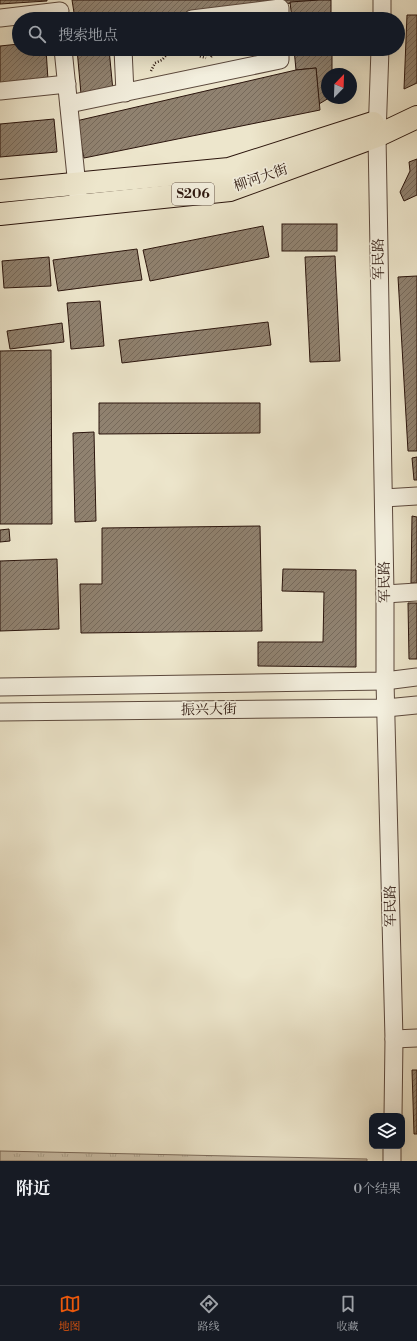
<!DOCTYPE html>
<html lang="zh">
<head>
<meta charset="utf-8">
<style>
  :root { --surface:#171b24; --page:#242831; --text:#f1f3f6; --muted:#9ea1a6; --line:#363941; --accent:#ea580c }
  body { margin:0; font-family:"Libre Bodoni","Noto Serif SC",serif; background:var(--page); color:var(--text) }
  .controls { position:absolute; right:12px; bottom:12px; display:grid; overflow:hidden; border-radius:8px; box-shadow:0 4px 16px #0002 }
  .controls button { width:36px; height:36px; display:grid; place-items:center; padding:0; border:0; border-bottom:1px solid var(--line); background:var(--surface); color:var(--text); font:20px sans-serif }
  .compass { position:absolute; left:321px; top:68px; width:36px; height:36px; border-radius:50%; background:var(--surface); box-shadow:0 4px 16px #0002; rotate:23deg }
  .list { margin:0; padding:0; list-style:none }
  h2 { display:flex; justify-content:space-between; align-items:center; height:52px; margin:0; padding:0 16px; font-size:17px }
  h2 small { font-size:13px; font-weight:400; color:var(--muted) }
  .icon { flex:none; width:22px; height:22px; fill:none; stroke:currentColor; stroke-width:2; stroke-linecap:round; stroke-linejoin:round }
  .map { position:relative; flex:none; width:417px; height:1161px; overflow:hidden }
  .search { position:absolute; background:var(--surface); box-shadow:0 4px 16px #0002; left:12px; right:12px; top:12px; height:44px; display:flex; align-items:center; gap:10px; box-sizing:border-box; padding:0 14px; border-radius:22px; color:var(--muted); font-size:15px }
  .sheet { height:124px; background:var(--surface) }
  nav { display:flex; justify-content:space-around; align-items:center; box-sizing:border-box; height:56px; border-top:1px solid var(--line); background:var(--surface); font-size:11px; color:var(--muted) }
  nav a { display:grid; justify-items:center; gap:2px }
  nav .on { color:var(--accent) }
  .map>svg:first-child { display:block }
  .park { fill:url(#park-tufts); stroke:#7c6c5c }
  .building { fill:url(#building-hatch); stroke:#2b150d }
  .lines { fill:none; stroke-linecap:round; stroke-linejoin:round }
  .minor-casing { stroke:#5c493d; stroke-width:19 }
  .major-casing { stroke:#2b150d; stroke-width:24 }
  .path { stroke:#2b150d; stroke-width:2.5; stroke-dasharray:1 2; stroke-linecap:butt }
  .minor { stroke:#f3efde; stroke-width:17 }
  .major { stroke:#ede6cc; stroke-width:22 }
  .labels { text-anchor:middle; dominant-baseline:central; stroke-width:3.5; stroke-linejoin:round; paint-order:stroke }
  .shield { fill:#f3efde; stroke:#67564c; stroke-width:1 }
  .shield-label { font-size:13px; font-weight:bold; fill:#2b150d }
  .street-label { font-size:14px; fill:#2b150d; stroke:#f3efde }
</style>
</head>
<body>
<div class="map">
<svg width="417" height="1161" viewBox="0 0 417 1161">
  <defs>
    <pattern id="park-tufts" width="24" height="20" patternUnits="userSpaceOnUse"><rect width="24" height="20" fill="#ccc2ac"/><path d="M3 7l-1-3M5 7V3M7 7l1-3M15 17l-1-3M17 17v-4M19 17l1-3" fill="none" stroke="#afa693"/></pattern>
    <pattern id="building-hatch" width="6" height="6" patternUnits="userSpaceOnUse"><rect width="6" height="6" fill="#908270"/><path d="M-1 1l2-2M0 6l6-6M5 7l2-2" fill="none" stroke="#76695a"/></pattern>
  </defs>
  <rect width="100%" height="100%" fill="#ede6cc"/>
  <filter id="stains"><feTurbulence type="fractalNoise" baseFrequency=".005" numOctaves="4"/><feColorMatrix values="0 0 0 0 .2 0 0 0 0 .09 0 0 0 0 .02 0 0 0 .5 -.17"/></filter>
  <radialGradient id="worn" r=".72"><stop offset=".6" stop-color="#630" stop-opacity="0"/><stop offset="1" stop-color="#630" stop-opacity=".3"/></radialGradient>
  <!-- park -->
  <path class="park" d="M0 1151 367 1159V1161H0Z"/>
  <!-- building -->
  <g class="building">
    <path d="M0 0H47V1L0 4Z"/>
    <path d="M72 0H319L147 19H75Z"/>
    <path d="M319 0H331V19H292L290 2Z"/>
    <path d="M407 15H417V83L404 89Z"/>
    <path d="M19 44V49H46L48 80 0 83V46Z"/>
    <path d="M77 49H109L113 91 81 94Z"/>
    <path d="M294 49H332V74H327V98H329L319 104 316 68 296 70Z"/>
    <path d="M316 68 320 110 84 158 76 121 296 70Z"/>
    <path d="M54 119 57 152 0 157V124Z"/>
    <path d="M417 159V195L404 201 400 192 410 171 409 162Z"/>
    <rect x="282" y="224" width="55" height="27"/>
    <path d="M263 226 269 257 150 281 143 250Z"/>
    <path d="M137 249 142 280 58 291 53 260Z"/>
    <path d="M335 256 340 361 310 362 305 257Z"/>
    <path d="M49 257 51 286 4 288 2 261Z"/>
    <path d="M417 276V451H408L398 277Z"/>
    <path d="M100 301 104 346 71 349 67 303Z"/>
    <path d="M268 322 271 345 122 363 119 340Z"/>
    <path d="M62 323 64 342 10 349 7 331Z"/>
    <path d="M51 350 52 524H0V351Z"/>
    <path d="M99 403H260V433L99 434Z"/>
    <path d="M94 432 96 521 75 522 73 433Z"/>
    <path d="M417 457V480H414L412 458Z"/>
    <path d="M412 516 417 517V583H411Z"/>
    <path d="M260 526 262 631 81 633 80 584H102V528Z"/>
    <path d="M9 529 10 541 0 542V530Z"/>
    <path d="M57 559 59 629 0 631V561Z"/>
    <path d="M283 569 356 570V667L258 666V642H323L324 592 282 591Z"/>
    <path d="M408 603H417V659H409Z"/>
    <path d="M412 1070H417V1134H414Z"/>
  </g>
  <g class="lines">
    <defs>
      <g id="minor">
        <path d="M0 18 60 11"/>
        <path d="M192 19 280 8V19"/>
        <path d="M382 19V0"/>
        <path d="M63 49 78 196"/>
        <path d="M123 49 125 93"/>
        <path d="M380 49 377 136 385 594V681L394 1039 393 1116"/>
        <path d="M0 91 67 84"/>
        <path d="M69 104 280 60V49"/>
        <path d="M384 498 417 496"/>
        <path d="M385 594 417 592"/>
        <path d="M0 687 385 681 417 677"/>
        <path d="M0 712 386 708 417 705"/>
        <path d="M394 1039 417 1038"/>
        <path d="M392 1161V1146"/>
      </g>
      <g id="major">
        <path d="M0 191 229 169 373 123"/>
        <path d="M0 214 230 190 377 136 417 117"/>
      </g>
    </defs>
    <!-- minor casing -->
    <use href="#minor" class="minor-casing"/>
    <!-- major casing -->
    <use href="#major" class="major-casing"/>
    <!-- path -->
    <g class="path">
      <path d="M195 49 199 56 206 58"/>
      <path d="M211 57 217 49"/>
      <path d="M151 71 155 63 162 60 172 49"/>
    </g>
    <!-- minor -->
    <use href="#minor" class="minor"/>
    <!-- major -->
    <use href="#major" class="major"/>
  </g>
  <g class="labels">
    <!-- shield labels -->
    <rect class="shield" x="172" y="183" width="42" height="22" rx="3"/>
    <g class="shield-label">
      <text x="193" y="194">S206</text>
    </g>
    <!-- street labels -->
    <g class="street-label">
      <text transform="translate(261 178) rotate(-19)">柳河大街</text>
      <text transform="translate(379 259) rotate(-91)">军民路</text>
      <text transform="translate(385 582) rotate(-91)">军民路</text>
      <text transform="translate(209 710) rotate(-1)">振兴大街</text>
      <text transform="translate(391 906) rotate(-91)">军民路</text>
    </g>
  </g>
  <rect width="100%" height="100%" filter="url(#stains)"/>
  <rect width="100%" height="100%" fill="url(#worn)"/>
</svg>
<div class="controls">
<button><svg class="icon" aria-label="layers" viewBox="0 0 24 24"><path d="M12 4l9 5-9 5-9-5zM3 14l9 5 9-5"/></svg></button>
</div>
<svg class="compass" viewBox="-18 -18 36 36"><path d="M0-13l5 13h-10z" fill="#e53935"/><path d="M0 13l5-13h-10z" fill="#9ea1a6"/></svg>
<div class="search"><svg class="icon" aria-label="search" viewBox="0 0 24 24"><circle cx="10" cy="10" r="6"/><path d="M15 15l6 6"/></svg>搜索地点</div>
</div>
<section class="sheet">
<h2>附近<small>0个结果</small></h2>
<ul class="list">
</ul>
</section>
<nav>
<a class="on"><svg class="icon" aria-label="map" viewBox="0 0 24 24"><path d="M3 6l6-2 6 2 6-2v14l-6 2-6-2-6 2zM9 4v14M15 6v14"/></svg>地图</a>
<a><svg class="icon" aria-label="directions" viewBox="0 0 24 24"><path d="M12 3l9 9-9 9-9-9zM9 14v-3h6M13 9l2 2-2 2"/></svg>路线</a>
<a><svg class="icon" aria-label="saved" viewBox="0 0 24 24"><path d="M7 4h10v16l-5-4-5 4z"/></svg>收藏</a>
</nav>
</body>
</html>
